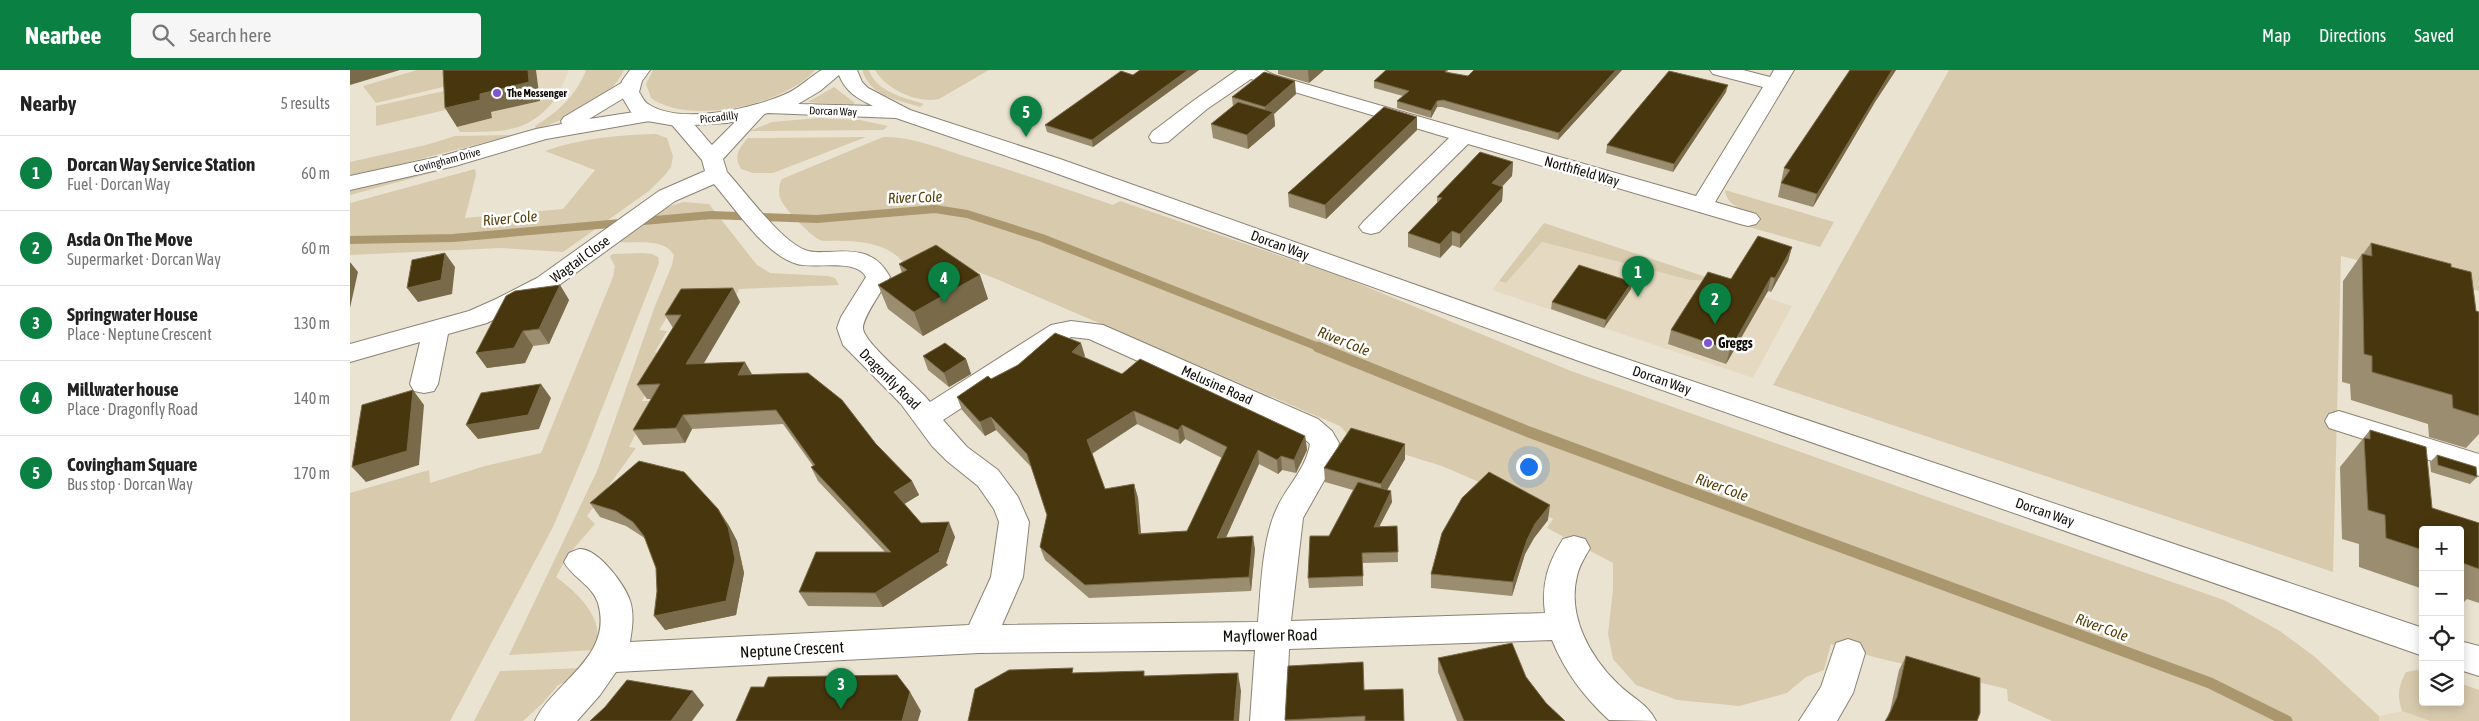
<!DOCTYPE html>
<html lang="en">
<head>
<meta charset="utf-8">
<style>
  :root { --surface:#fff; --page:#f6f6f6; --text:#222; --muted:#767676; --line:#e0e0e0; --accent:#0b8043 }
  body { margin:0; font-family:"Asap Condensed",sans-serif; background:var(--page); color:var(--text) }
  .controls { position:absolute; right:15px; bottom:15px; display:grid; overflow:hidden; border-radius:5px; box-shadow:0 2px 12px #0003 }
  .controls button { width:45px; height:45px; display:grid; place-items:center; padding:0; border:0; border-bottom:1px solid var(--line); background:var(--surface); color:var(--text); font:25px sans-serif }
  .you { position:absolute; left:1178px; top:396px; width:18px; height:18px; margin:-12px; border:4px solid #fff; border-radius:50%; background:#1a73e8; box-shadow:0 0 0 8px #1a73e833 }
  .badge { display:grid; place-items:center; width:32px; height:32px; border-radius:50%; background:var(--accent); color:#fff; font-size:16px; font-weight:700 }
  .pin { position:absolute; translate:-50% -41px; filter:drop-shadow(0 1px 2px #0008) }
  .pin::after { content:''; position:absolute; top:26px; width:18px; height:15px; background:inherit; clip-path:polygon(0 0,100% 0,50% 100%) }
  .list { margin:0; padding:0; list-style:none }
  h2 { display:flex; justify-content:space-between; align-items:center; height:65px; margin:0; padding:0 20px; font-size:21px }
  h2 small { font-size:16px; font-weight:400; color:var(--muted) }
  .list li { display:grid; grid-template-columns:32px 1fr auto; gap:15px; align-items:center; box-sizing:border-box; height:75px; padding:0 20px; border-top:1px solid var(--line) }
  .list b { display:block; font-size:19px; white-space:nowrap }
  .list p { margin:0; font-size:16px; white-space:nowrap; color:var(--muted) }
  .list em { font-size:16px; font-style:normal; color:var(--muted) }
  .icon { flex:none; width:28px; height:28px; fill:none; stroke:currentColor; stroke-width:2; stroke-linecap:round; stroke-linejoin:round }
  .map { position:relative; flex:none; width:2129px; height:651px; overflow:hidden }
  header { display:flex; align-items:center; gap:30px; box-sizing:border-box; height:70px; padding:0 25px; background:var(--accent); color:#fff }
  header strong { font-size:24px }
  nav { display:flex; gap:28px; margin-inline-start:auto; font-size:18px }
  .search { width:350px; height:45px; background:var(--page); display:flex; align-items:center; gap:12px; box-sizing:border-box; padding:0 18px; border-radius:5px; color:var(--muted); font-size:19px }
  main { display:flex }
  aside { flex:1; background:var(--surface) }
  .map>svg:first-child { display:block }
  .built { fill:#e5d9c1 }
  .green { fill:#d8caad }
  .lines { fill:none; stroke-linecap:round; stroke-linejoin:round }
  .stream-far1 { stroke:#ab976e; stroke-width:8 }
  .stream { stroke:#ab976e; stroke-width:11 }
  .minor-casing { stroke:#8a8273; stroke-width:2 }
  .tertiary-casing { stroke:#8a8273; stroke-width:2 }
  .secondary-casing { stroke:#8a8273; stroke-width:2 }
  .minor { fill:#fff; fill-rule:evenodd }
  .tertiary { fill:#fff; fill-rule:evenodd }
  .secondary { fill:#fff; fill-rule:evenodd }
  .wall { fill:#9a8d70; fill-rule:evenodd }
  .shaded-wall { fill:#796b49 }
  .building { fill:#48370e; stroke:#796b49; fill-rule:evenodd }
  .poi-dot { fill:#7e56d0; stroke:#fff; stroke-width:2 }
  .labels { text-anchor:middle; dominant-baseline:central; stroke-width:5; stroke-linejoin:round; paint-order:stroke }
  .far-poi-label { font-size:11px; font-weight:bold; fill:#100d08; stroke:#fff; text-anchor:start }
  .far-street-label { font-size:11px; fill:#100d08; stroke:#fff }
  .street-label { font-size:14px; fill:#100d08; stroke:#fff }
  .poi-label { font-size:14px; font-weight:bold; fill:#100d08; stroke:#fff; text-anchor:start }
  .water-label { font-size:15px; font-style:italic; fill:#56400a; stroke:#fff }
  .near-street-label { font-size:16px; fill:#100d08; stroke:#fff }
</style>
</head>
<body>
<header>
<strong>Nearbee</strong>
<div class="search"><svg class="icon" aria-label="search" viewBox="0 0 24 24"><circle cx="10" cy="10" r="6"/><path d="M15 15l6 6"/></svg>Search here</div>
<nav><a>Map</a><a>Directions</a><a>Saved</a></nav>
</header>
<main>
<aside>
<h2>Nearby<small>5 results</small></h2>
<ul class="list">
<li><span class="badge">1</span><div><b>Dorcan Way Service Station</b><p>Fuel · Dorcan Way</p></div><em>60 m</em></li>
<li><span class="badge">2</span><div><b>Asda On The Move</b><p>Supermarket · Dorcan Way</p></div><em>60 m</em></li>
<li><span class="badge">3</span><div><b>Springwater House</b><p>Place · Neptune Crescent</p></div><em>130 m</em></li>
<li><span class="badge">4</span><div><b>Millwater house</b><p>Place · Dragonfly Road</p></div><em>140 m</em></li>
<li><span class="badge">5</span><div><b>Covingham Square</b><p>Bus stop · Dorcan Way</p></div><em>170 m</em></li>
</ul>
</aside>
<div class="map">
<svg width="2129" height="651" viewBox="0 0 2129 651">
  <rect width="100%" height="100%" fill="#ebe3d2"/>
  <!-- built -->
  <g class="built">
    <path d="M130 0H219L207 27 142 42V48L107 57 104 38Z"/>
    <path d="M1192 172 1340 210H1365L1442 236 1403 308 1142 220 1149 211 1156 213Z"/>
    <path d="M2052 641 2080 651H2029V646Z"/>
  </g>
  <!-- green -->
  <g class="green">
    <path d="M67 0H91L97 7V16L26 33 13 16Z"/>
    <path d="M236 0H274C259 32 218 49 186 59L185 56C208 42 226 26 236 0Z"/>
    <path d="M303 0H465C435 35 339 56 301 28L296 14Z"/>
    <path d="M512 0H519C526 22 555 28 574 34L570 37C546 29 521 27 512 0Z"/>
    <path d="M525 0H639L589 29C567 34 536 19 525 0Z"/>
    <path d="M1599 0H2129V221L1991 186 1983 502 1423 315Z"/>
    <path d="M484 17 505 33 501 35 458 32Z"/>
    <path d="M99 20 100 39 26 56V36Z"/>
    <path d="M207 27C178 65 152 61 110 62L107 57 142 48 141 42Z"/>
    <path d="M469 48 510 50 538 56 533 60 399 61 422 52Z"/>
    <path d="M306 64 317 68 323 86 321 97 315 105 299 121 213 182 151 178 0 185V133L125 99 126 105 115 148 213 139 245 100 195 81C231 68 268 65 306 64Z"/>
    <path d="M164 65 0 107V92L76 75 105 66Z"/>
    <path d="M516 67 423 103H403L391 99C383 86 389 78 398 68Z"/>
    <path d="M533 67C560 66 586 77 611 85 662 100 713 118 763 135L770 131 995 208 1221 301 1623 443 1874 530 1930 561 1965 587 2029 646V651H1702L1658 631 1657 619 1524 587 1481 574 1474 600 1456 607 1437 623 1389 636 1327 630 1286 615 1263 589 1258 564 1263 519V493L1197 458 1203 449 1144 413 1136 415 1092 396 1001 368 990 356 644 208 607 194 556 196C542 175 514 171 490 171 484 170 476 172 470 170 461 166 437 141 432 132 428 126 428 115 432 109Z"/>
    <path d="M95 97 96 99 0 125V121Z"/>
    <path d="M1375 120 1484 152 1470 177 1399 157 1407 145C1394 141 1376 135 1375 120Z"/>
    <path d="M333 132 359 134 407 195 420 203 478 206 485 208 489 215 389 219 384 230 326 233 309 260 317 261 305 282 314 288 292 331H303L279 377 286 378 237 446 245 454 218 485 206 507C228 523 258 551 244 580L159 585 247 401 305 236 322 195 324 185C313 167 286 174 267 172L308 140Z"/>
    <path d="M1194 153 1365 210H1340L1192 172 1156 213 1149 211Z"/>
    <path d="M293 183 302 184 308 187 309 193 237 377 203 457 100 651H0V423L79 400 80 413 135 396 191 383 263 207 265 196 260 187 262 184Z"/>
    <path d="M234 598 229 607 208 615 193 633 173 651H124L150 601Z"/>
    <path d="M2067 600 2073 601V632H2110V613L2129 620V651H2080L2052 641C2047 625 2048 617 2056 602Z"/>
  </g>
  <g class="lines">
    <!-- stream-far1 -->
    <path class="stream-far1" d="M0 170 103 168 361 145 467 149 585 139 617 144 692 168 971 278"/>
    <!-- stream -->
    <path class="stream" d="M968 277 1179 362 1860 613 1937 651"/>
    <defs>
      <g id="minor">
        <path d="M887 0H914L924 5 1346 126 1413 17 1363 4 1360 0H1393L1420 7 1424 0H1444L1365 132 1406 144 1410 149 1406 154 1398 156 1390 154 1118 74 1029 162 1021 164 1013 162 1009 157 1013 152 1099 68 901 9 857 39 818 72 810 73 802 72 799 67 802 62 843 31Z"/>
        <path d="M408 34 415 36 418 40 373 89 377 102C397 124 430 170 455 180 462 183 471 182 478 182 506 180 526 181 540 207 534 218 513 246 513 258 513 273 568 316 580 332L701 255 721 251 753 255 968 349 982 361 989 373 984 393 953 448 941 551 1195 543C1191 514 1198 493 1213 469L1224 466 1235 469 1240 478C1235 487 1229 496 1227 506 1217 546 1240 587 1268 614 1281 627 1298 634 1306 651L1259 650C1234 627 1215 602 1202 570L939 579 936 651H900L905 580 629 583 266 602 250 625 227 651H185C203 612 264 587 248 533 243 516 223 508 214 492L219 483C222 482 227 479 230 479 249 479 277 517 281 534 284 548 282 559 280 572L619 555 641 507 649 452 644 439 628 416 597 391 582 376 551 334 493 275 487 258 491 247 516 207C506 188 466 199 447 194 415 185 385 138 364 114L325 131 205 218 137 253 98 264 88 314 84 321 74 323 64 321 60 314 70 272 0 292V274L119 241 146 229 187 208 309 121 355 101 352 90 317 49 320 45C338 40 350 63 362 75L401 36ZM721 267 739 269 948 363 960 374C956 399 937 416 927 438 912 469 911 518 908 552L652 555 673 507 679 452 668 427 648 400 617 377 593 350Z"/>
        <path d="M1989 341 2129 384V406L1979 358 1975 351 1979 344Z"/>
        <path d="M1498 569 1510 573 1515 583 1503 623 1487 651H1449L1471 617 1486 573Z"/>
      </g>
      <path id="tertiary" d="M280 10 287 12 290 16 287 20 239 49 304 39 311 41 314 45 311 49 196 69 105 96 0 120V106L92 86 186 59 212 54 211 51 214 47 273 12Z"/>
      <g id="secondary">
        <path d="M280 0H300L292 11 289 22C292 26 294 32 298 34 331 56 407 38 440 22 450 17 465 3 472 0 481 0 497 0 507 0L512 12 518 18 560 40 710 89 1244 278 2073 558V586L1226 290 694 99 546 48 418 43 377 53 326 56 297 51 281 42 269 22 272 11ZM489 5C496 22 507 28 523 36L448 34 470 21Z"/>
        <path d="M2110 571 2129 576V606L2110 600Z"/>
      </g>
    </defs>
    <!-- minor casing -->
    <use href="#minor" class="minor-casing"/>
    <!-- tertiary casing -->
    <use href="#tertiary" class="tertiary-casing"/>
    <!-- secondary casing -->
    <use href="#secondary" class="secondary-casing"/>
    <!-- minor -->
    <use href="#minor" class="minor"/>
    <!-- tertiary -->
    <use href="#tertiary" class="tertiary"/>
    <!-- secondary -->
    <use href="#secondary" class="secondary"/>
  </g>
  <!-- wall -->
  <g class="wall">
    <path d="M790 0H849L743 77 697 62 695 55 783 5Z"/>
    <path d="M928 0H974L959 13 928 4Z"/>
    <path d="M1079 0H1098L1097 3 1118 6 1272 0 1208 70 1092 37H1087L1081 48 1047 38V31L1053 26 1024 18V11Z"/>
    <path d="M1500 0H1546L1525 32 1463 137 1428 127 1434 98Z"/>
    <path d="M1376 22 1323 102 1256 83 1257 75Z"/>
    <path d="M946 24 924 44 925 56 898 79 863 68 861 54 883 37 882 27Z"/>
    <path d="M1067 60 976 149 939 137 938 123 964 100Z"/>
    <path d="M1163 92 1162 106 1152 117H1153L1152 131 1110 178 1102 175 1090 188 1058 177V163L1087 133V127Z"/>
    <path d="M2021 173 2101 197 2126 241 2129 242V364L2116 378 2079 367 2078 354 2001 330 2000 314 1992 312 1993 211 2012 184H2013Z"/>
    <path d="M1442 177 1438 191 1421 222 1418 221 1376 294 1318 274 1321 260 1381 209Z"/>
    <path d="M549 194 630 205 638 229 573 266 538 239 528 215 552 203Z"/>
    <path d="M210 215 219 230 199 274 183 276 175 293 137 298 126 283Z"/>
    <path d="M383 218 390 232 354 293 402 305 526 374 562 411 569 425 554 434 571 453 605 467 596 493 598 495 533 537 458 536 449 522 535 482 468 411 461 397 463 396 433 354 342 359 335 373 293 375 283 360 301 329H297L287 315 323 258 315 245Z"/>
    <path d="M1281 219 1254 258 1201 239 1202 232Z"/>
    <path d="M573 286 616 289 621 304 599 317 578 300Z"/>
    <path d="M735 286 734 287 772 304 955 366 957 380 946 403 932 400 928 404 909 394 876 467 905 479 901 521 739 528 695 490 690 477 697 445 682 398 646 360 635 366 612 340 607 327 641 309ZM787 354 830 374 835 369 872 388 837 461 791 463 788 428 784 414 755 419 742 384Z"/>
    <path d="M2020 360 2082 438 2129 453V533L2117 529 2113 533 2110 531V460H2073V519L2009 497V474L1992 469 1990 397Z"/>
    <path d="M2087 385 2127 407 2120 414 2081 402 2080 392Z"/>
    <path d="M1055 389 1037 420 1042 432 1029 456H1047L1048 492 1013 493V516L959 518 958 508 1003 420 975 412 974 398Z"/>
    <path d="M240 433 378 454 387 471 394 503 386 545 315 560 307 521 306 498 296 470 293 467 276 456 250 447Z"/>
    <path d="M1198 450 1184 468 1175 484 1162 526 1081 518V504Z"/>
    <path d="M1556 586 1627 651 1536 649 1540 641 1549 600Z"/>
    <path d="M1088 588 1176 607 1196 633 1215 651H1107L1088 602Z"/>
    <path d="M938 596 1014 620 1054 651H935Z"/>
  </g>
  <!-- shaded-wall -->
  <g class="shaded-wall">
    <path d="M0 0H50L0 15Z"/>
    <path d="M178 0H186L190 31 141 42 142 48 107 57 95 38 130 24Z"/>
    <path d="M838 0H849L743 77 742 70Z"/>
    <path d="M958 0H974L959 13Z"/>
    <path d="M1266 0H1272L1208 70 1209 63Z"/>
    <path d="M1542 0H1546L1525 32 1463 137 1467 124Z"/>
    <path d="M945 11 946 24 924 44 925 56 898 79 897 65 916 49 915 37Z"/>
    <path d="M1378 15 1376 22 1323 102 1324 94Z"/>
    <path d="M1087 31V37L1081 48V41Z"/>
    <path d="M1067 47V60L976 149 975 135Z"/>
    <path d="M1163 92 1162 106 1141 127 1142 113Z"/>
    <path d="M1153 117 1152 131 1110 178V164Z"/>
    <path d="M1102 161V175L1090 188V174Z"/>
    <path d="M1442 177 1438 191 1421 222 1425 208Z"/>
    <path d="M95 183 105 197 102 224 68 232 57 218Z"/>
    <path d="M0 192 8 202 0 238Z"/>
    <path d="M630 205 638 229 573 266 564 242Z"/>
    <path d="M1421 207 1418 221 1376 294 1380 280Z"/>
    <path d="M1282 212 1281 219 1254 258 1256 250Z"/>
    <path d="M210 215 219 230 199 274 189 259Z"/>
    <path d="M383 218 390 232 345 308 336 294Z"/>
    <path d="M173 261 183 276 175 293 137 298 126 283Z"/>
    <path d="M731 273 735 286 726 296 722 282Z"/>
    <path d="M616 289 621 304 599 317 594 303Z"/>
    <path d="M395 292 403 306 388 305Z"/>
    <path d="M191 314 201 328 189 359 128 369 116 355Z"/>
    <path d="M63 320 74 335 69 395 16 412 2 397Z"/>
    <path d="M784 341 787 354 741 384 737 370Z"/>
    <path d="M333 345 342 359 335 373 326 358Z"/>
    <path d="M641 347 646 360 635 366 630 352Z"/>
    <path d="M832 355 835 369 830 374 828 360Z"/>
    <path d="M955 366 957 380 946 403 944 390Z"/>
    <path d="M1055 374V389L1032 429 1031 414Z"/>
    <path d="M908 380 909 394 870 481 867 468Z"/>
    <path d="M931 386 932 400 928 404 927 390Z"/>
    <path d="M562 411 569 425 551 436 544 422Z"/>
    <path d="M784 414 788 428 792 477 789 464Z"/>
    <path d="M1041 421 1042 432 1024 467V457Z"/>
    <path d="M1200 435 1198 450 1184 468 1175 484 1162 526 1163 512 1177 470 1185 454Z"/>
    <path d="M368 439 378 454 387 471 394 503 386 545 315 560 304 546Z"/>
    <path d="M599 452 605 467 596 493 598 495 533 537 525 523 589 481Z"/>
    <path d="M903 466 905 479 901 521 899 507Z"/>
    <path d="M888 603 891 621 889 651H884Z"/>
    <path d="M343 621 354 635 342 651H321Z"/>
    <path d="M560 622 571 641 568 651H552Z"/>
  </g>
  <!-- building -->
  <g class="building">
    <path d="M93 0H178L179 12 130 24V30L95 38Z"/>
    <path d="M790 0H838L742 70 695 55 771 1 783 5Z"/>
    <path d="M1036 0H1096L1095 2 1118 6 1124 0H1266L1209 63 1093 30 1087 31 1081 41 1047 31 1059 21 1024 11Z"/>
    <path d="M1500 0H1542L1467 124 1431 113 1440 100 1434 98Z"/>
    <path d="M1319 1 1378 15 1324 94 1257 75Z"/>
    <path d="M914 2 945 11 915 37 882 27Z"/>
    <path d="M888 32 923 42 897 65 861 54Z"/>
    <path d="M1034 37 1067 47 975 135 938 123Z"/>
    <path d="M1130 82 1163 92 1142 113 1153 117 1110 164 1102 161 1090 174 1058 163 1092 128 1087 127Z"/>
    <path d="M1408 166 1442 177 1425 208 1421 207 1380 280 1321 260 1358 202 1381 209Z"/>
    <path d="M2021 173 2101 194V197L2121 202 2126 241 2129 242V346L2103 338 2102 325 2022 302V286L2014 284 2012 184 2022 186Z"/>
    <path d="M586 175 630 205 564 242 528 215 557 200 549 194Z"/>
    <path d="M95 183 91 210 57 218 62 190Z"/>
    <path d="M1229 195 1282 212 1256 250 1202 232Z"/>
    <path d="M210 215 189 259 173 261 164 278 126 283 156 226 165 221Z"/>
    <path d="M383 218 336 294 395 292 388 305 458 303 492 330 526 374 562 411 544 422 571 453 599 452 589 481H591L525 523 449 522 466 482H541L461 397 465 395 426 340 333 345 326 358 283 360 310 314 287 315 331 245H315L331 219Z"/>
    <path d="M705 263 731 273 722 282 772 304 790 289 955 366 944 390 931 386 927 390 908 380 867 468 903 466 899 507 735 515 690 477 697 445 677 384 641 347 630 352 607 327 638 306 641 309 668 295ZM784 341 828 360 832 355 877 377 837 461 789 464 784 414 755 419 737 370Z"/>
    <path d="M595 273 616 289 594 303 573 286Z"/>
    <path d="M191 314 178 345 116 355 131 323Z"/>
    <path d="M63 320 57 381 2 397 12 335Z"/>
    <path d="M1001 358 1055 374 1031 414 974 398Z"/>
    <path d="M2020 360 2076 377 2082 438 2129 453V499L2110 492V460H2073V480L2036 468 2035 445 2018 440 2014 368 2020 369Z"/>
    <path d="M2087 385 2126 397 2127 407 2088 395Z"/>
    <path d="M289 391 334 402 368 439 378 457 385 489 376 531 304 546 307 521 306 498 294 466 283 452 266 441 240 433Z"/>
    <path d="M1139 402 1200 435 1185 454 1177 470 1163 512 1081 504 1092 463 1112 428Z"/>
    <path d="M1008 412 1041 421 1024 457 1047 456 1048 482 1012 483 1013 506 958 508 960 466H979Z"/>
    <path d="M1162 573 1176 607 1196 633 1215 651H1114L1088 588Z"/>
    <path d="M1556 586 1630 608V643L1627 651H1535L1538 647 1547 627Z"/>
    <path d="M1013 592 1014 620 1053 619 1054 651H1015V646L935 650 938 596Z"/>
    <path d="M723 598 722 603 794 601V606L888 603 884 651H618L625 619 659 600Z"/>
    <path d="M547 605 560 622 552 651H386L401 617H414L418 607Z"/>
    <path d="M277 610 343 621 321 651H240L255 637Z"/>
  </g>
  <!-- markers -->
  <g class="poi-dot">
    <circle cx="147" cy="23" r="5"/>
    <circle cx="1358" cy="273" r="5"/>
  </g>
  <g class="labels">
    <!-- far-poi labels -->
    <g class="far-poi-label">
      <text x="157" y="23">The Messenger</text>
    </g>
    <!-- far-street labels -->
    <g class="far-street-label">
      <text transform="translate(483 41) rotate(2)">Dorcan Way</text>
      <text transform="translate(369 47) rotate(-7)">Piccadilly</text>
      <text transform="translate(97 90) rotate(-15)">Covingham Drive</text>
    </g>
    <!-- street labels -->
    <g class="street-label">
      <text transform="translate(1232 101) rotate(16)">Northfield Way</text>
      <text transform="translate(930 175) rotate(20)">Dorcan Way</text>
      <text transform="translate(230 189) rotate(-36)">Wagtail Close</text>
      <text transform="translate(540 309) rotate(45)">Dragonfly Road</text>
      <text transform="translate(1312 310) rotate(19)">Dorcan Way</text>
      <text transform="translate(867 315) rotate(24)">Melusine Road</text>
      <text transform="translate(1695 442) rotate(19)">Dorcan Way</text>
    </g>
    <!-- poi labels -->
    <g class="poi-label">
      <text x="1368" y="273">Greggs</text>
    </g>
    <!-- water labels -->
    <g class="water-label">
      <text transform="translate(565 127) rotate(-2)">River Cole</text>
      <text transform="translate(160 148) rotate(-5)">River Cole</text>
      <text transform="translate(994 271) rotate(22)">River Cole</text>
      <text transform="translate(1372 417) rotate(20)">River Cole</text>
      <text transform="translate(1752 557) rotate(20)">River Cole</text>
    </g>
    <!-- near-street labels -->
    <g class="near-street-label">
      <text transform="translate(920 565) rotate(-1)">Mayflower Road</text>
      <text transform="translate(442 579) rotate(-3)">Neptune Crescent</text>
    </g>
  </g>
</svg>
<div class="controls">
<button>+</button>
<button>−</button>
<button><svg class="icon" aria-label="locate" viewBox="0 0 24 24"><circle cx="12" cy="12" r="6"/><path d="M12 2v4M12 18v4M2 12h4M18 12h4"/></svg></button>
<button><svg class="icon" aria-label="layers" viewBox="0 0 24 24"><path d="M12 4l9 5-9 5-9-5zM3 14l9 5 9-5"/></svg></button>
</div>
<div class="you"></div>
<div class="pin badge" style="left:1288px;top:227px">1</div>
<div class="pin badge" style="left:1365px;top:254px">2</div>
<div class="pin badge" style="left:491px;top:639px">3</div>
<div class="pin badge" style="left:594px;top:233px">4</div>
<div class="pin badge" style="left:676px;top:67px">5</div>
</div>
</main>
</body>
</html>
